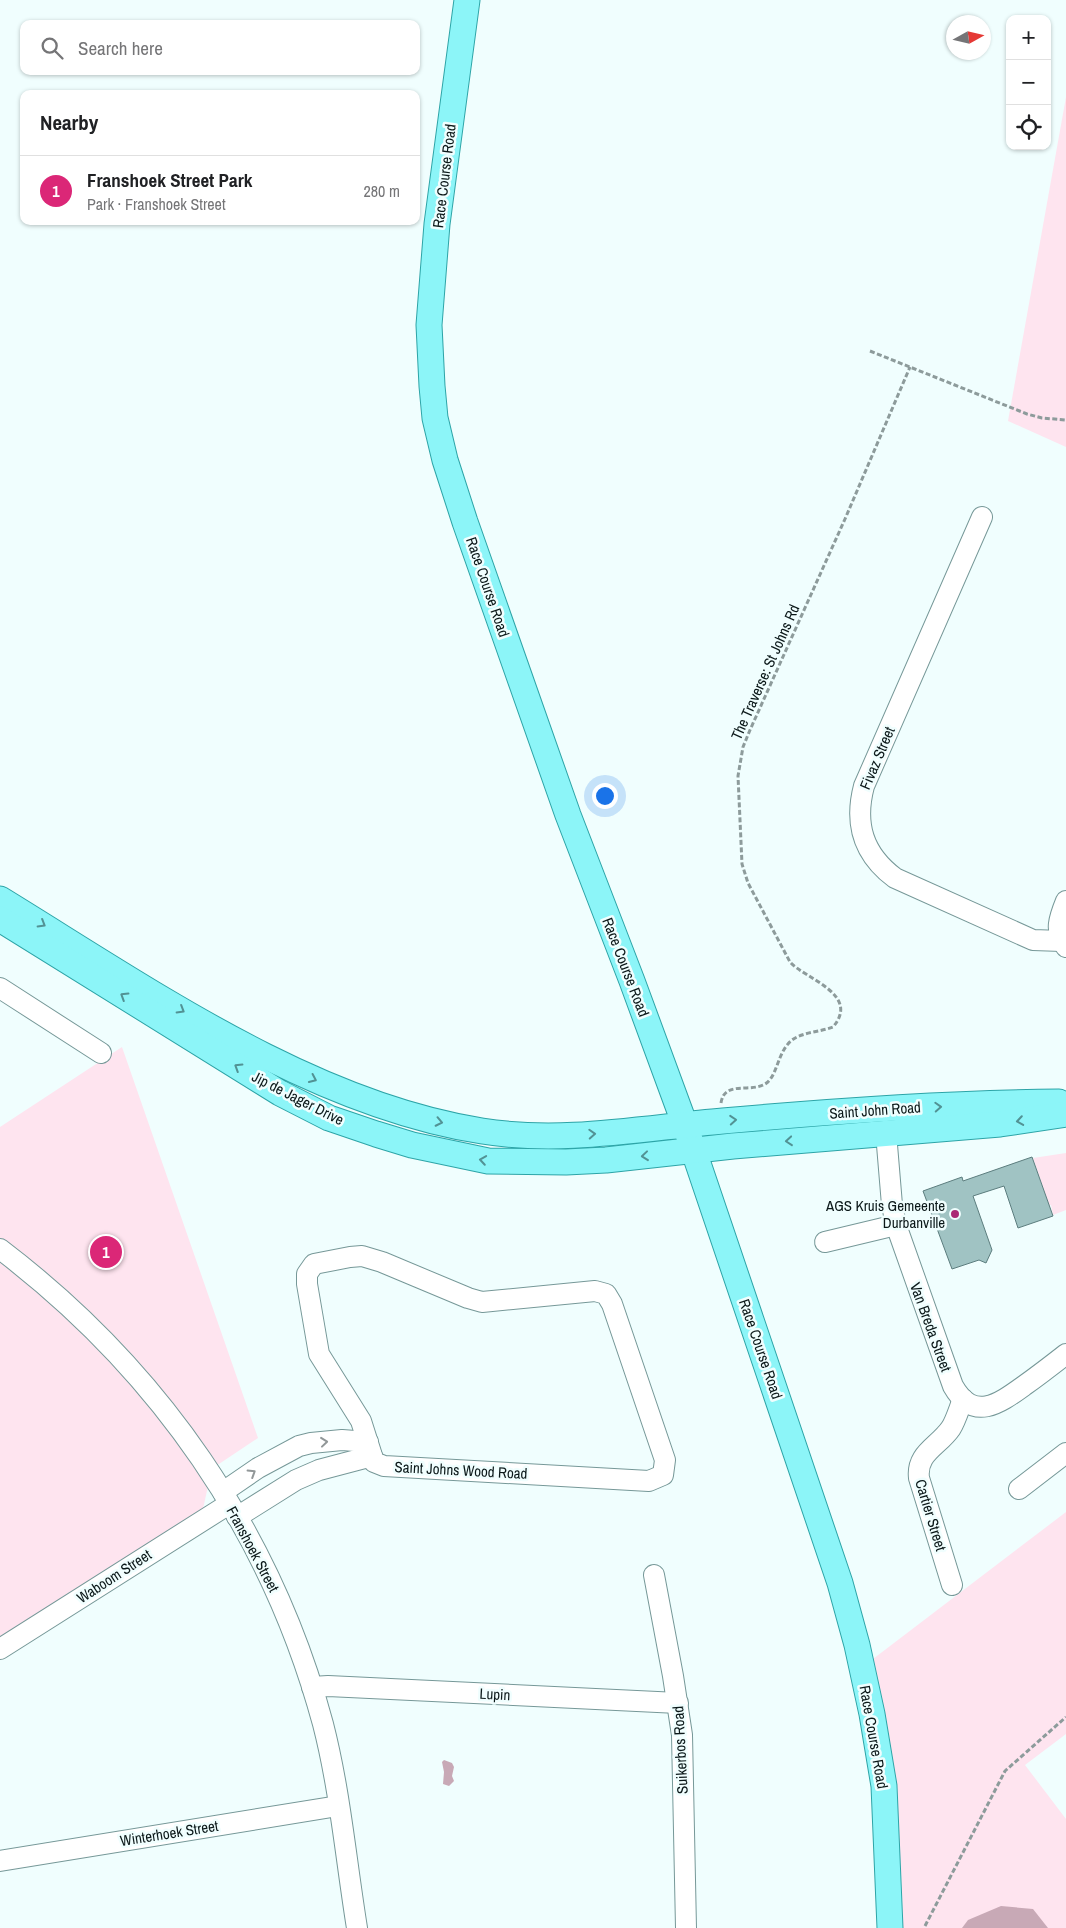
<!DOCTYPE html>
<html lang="en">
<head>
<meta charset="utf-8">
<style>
  :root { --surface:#fff; --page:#f2f2f2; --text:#202124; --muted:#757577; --line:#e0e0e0; --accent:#db2777 }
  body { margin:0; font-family:"Archivo Narrow",sans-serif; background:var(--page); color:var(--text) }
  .controls { position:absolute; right:15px; top:15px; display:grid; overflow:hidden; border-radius:10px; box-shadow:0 1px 4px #0004 }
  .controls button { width:45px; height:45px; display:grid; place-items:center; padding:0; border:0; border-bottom:1px solid var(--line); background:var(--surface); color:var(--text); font:25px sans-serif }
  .compass { position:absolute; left:946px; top:15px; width:45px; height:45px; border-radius:50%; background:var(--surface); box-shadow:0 1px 4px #0004; rotate:82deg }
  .you { position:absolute; left:604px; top:795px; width:18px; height:18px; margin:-12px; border:4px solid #fff; border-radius:50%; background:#1a73e8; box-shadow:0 0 0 8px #1a73e833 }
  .badge { display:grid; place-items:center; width:32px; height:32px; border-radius:50%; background:var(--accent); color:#fff; font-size:16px; font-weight:700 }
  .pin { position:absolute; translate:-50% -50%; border:2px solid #fff; box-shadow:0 1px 5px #0006 }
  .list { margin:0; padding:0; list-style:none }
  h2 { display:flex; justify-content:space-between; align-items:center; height:65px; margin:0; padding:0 20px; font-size:21px }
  h2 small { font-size:16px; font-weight:400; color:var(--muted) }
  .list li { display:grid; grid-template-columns:32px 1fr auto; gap:15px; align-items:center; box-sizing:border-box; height:70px; padding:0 20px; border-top:1px solid var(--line) }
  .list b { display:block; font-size:19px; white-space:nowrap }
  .list p { margin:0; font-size:16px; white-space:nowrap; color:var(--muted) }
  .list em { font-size:16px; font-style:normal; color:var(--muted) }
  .icon { flex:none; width:28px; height:28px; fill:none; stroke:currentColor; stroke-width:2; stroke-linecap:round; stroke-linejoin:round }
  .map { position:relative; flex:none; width:1066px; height:1928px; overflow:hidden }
  .search { position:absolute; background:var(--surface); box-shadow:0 1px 4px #0004; left:20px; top:20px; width:400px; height:55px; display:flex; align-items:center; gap:12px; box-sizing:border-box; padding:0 18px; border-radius:10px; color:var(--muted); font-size:19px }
  .panel { position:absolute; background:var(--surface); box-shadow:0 1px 4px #0004; left:20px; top:90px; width:400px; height:135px; border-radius:10px }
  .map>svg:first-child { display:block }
  .green { fill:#fee4ef }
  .water { fill:#c8a9b6 }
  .building { fill:#a0c3c3; stroke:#5c7d7e }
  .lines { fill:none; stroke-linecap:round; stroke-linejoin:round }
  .minor-casing { stroke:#769898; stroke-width:22 }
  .major-casing { stroke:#2da4a7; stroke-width:27 }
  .path { stroke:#8d9b9b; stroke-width:3; stroke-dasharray:5 2.5; stroke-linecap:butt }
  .minor { stroke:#fff; stroke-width:20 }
  .major { stroke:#8cf5f8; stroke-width:25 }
  .oneway { stroke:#529294 }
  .oneway2 { stroke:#919798 }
  .poi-dot { fill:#ab2874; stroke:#f0fefe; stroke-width:2 }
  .labels { text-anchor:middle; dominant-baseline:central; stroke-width:5; stroke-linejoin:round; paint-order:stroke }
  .street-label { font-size:15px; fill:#0b1819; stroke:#f0fefe }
  .poi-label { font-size:15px; fill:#0b1819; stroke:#f0fefe; text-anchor:end }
</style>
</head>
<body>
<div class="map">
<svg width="1066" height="1928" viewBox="0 0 1066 1928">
  <rect width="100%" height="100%" fill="#f0fefe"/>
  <!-- green -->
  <g class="green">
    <path d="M1066 97V447L1008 421Z"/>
    <path d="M122 1047 258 1438 216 1466 33 1263 0 1238V1127Z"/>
    <path d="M1066 1153V1210L1053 1215 1051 1205H1049L1033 1158Z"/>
    <path d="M0 1259 72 1320 158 1414 208 1486 203 1509 0 1639Z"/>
    <path d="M1066 1512V1734L1025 1765 1066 1819V1928H903C902 1837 890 1748 873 1659Z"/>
  </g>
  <!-- water -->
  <g class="water">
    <path d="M444 1760 452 1763 454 1767 452 1776 454 1781 449 1786 443 1784 444 1772 442 1762Z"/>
    <path d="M1001 1906 1033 1909 1048 1928H962L968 1920Z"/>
  </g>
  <!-- building -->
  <path class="building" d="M1032 1157 1053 1216 1018 1228 1004 1186 973 1196 992 1250 986 1263 979 1260 952 1269 923 1191 962 1177 963 1181Z"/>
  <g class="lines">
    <defs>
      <g id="minor">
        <path d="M982 517 864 786C854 824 863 854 895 878L1033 940 1062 941"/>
        <path d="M1066 901C1059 918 1054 931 1066 947"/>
        <path d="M0 988 101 1053"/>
        <path d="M886 1133 892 1205 896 1225 953 1386C974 1423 1000 1403 1025 1385 1039 1375 1052 1365 1066 1354"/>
        <path d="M825 1242 896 1225"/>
        <path d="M0 1249C158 1369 271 1531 323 1724 340 1790 346 1860 357 1928"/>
        <path d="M362 1256 382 1262 468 1298 482 1302 595 1291 606 1294 612 1304 665 1460 663 1475 649 1481 384 1466 374 1462 361 1421 319 1354 307 1284V1274L314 1264 350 1257Z"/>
        <path d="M1019 1489 1066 1453"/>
        <path d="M223 1492 258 1468 299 1446 311 1443 342 1440 368 1442"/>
        <path d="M237 1517 296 1480 319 1470 372 1456"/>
        <path d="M654 1575 673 1676 682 1735 686 1928"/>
        <path d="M952 1585 919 1478C916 1453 938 1447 951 1428 956 1420 959 1409 963 1399"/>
        <path d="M0 1649 229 1504"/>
        <path d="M312 1687 328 1686 678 1703"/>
        <path d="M0 1861 338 1806"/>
      </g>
      <g id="major">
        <path d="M467 0 437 224 429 325 432 386 435 418 445 460 465 522 568 815 632 981 685 1125 840 1583 857 1645 872 1714 884 1786 890 1928"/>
        <path d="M0 899C147 989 310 1104 482 1131 562 1144 643 1128 723 1121 834 1111 947 1103 1059 1102"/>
        <path d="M0 919 280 1093 329 1118 376 1134 412 1145 488 1161 566 1162 606 1160 733 1146 1000 1124 1066 1114"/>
      </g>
    </defs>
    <!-- minor casing -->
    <use href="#minor" class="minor-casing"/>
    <!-- major casing -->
    <use href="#major" class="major-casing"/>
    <!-- path -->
    <g class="path">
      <path d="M870 351 1027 414 1042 418 1066 420"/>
      <path d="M721 1103C724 1081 749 1092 763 1085 778 1079 776 1053 792 1040 803 1032 820 1032 833 1027 861 994 805 979 790 962L748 883 742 864 738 776 743 747 750 730 845 519 910 367"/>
      <path d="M925 1926 1005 1771 1066 1717"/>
    </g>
    <!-- minor -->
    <use href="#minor" class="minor"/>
    <!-- major -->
    <use href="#major" class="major"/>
  </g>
  <!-- one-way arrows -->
  <defs><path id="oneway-chevron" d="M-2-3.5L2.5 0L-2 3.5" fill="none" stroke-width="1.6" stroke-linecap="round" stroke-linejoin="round" transform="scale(1.25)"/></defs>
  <g class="oneway">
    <use href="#oneway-chevron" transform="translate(42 924) rotate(31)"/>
    <use href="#oneway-chevron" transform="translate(124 996) rotate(-148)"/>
    <use href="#oneway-chevron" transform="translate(181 1010) rotate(31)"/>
    <use href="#oneway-chevron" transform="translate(238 1067) rotate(-148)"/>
    <use href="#oneway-chevron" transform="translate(313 1079) rotate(25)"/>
    <use href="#oneway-chevron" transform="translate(938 1107) rotate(-3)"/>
    <use href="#oneway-chevron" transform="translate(733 1120) rotate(-4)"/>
    <use href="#oneway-chevron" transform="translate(1020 1121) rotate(171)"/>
    <use href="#oneway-chevron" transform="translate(439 1122) rotate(12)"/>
    <use href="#oneway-chevron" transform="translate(592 1134) rotate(-3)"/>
    <use href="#oneway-chevron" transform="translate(789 1141) rotate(175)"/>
    <use href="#oneway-chevron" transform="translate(645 1156) rotate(174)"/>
    <use href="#oneway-chevron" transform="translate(483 1160) rotate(-171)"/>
  </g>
  <g class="oneway2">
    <use href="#oneway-chevron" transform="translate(324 1442) rotate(-6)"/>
    <use href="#oneway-chevron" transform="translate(252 1473) rotate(-32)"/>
  </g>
  <!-- markers -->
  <circle class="poi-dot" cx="955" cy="1214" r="5"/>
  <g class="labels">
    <!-- street labels -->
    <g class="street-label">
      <text transform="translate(444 176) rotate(-83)">Race Course Road</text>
      <text transform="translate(488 587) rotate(71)">Race Course Road</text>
      <text transform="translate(765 672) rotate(-66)">The Traverse: St Johns Rd</text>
      <text transform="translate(877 758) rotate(-67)">Fivaz Street</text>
      <text transform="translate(626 967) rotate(69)">Race Course Road</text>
      <text transform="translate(298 1098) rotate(27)">Jip de Jager Drive</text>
      <text transform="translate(875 1110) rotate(-4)">Saint John Road</text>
      <text transform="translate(931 1327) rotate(70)">Van Breda Street</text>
      <text transform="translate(761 1349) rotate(71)">Race Course Road</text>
      <text transform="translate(461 1470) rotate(3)">Saint Johns Wood Road</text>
      <text transform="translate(931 1515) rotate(73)">Cartier Street</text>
      <text transform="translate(253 1549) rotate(62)">Franshoek Street</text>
      <text transform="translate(114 1576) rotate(-33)">Waboom Street</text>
      <text transform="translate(495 1694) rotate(3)">Lupin</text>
      <text transform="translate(874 1737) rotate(80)">Race Course Road</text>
      <text transform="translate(680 1750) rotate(-93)">Suikerbos Road</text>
      <text transform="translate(169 1833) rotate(-9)">Winterhoek Street</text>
    </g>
    <!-- poi labels -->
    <g class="poi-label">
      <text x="945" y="1205">AGS Kruis Gemeente<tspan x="945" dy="17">Durbanville</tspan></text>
    </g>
  </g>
</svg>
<div class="controls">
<button>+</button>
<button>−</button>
<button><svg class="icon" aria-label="locate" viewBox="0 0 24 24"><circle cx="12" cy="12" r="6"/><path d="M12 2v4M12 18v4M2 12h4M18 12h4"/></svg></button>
</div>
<svg class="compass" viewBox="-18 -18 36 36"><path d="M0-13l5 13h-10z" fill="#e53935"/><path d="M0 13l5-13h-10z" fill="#757577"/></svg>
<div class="you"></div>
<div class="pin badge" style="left:106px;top:1252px">1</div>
<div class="search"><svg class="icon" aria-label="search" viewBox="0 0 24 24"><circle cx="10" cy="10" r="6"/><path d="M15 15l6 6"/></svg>Search here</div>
<section class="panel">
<h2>Nearby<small></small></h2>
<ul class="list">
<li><span class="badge">1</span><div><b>Franshoek Street Park</b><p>Park · Franshoek Street</p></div><em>280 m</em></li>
</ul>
</section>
</div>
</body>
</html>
